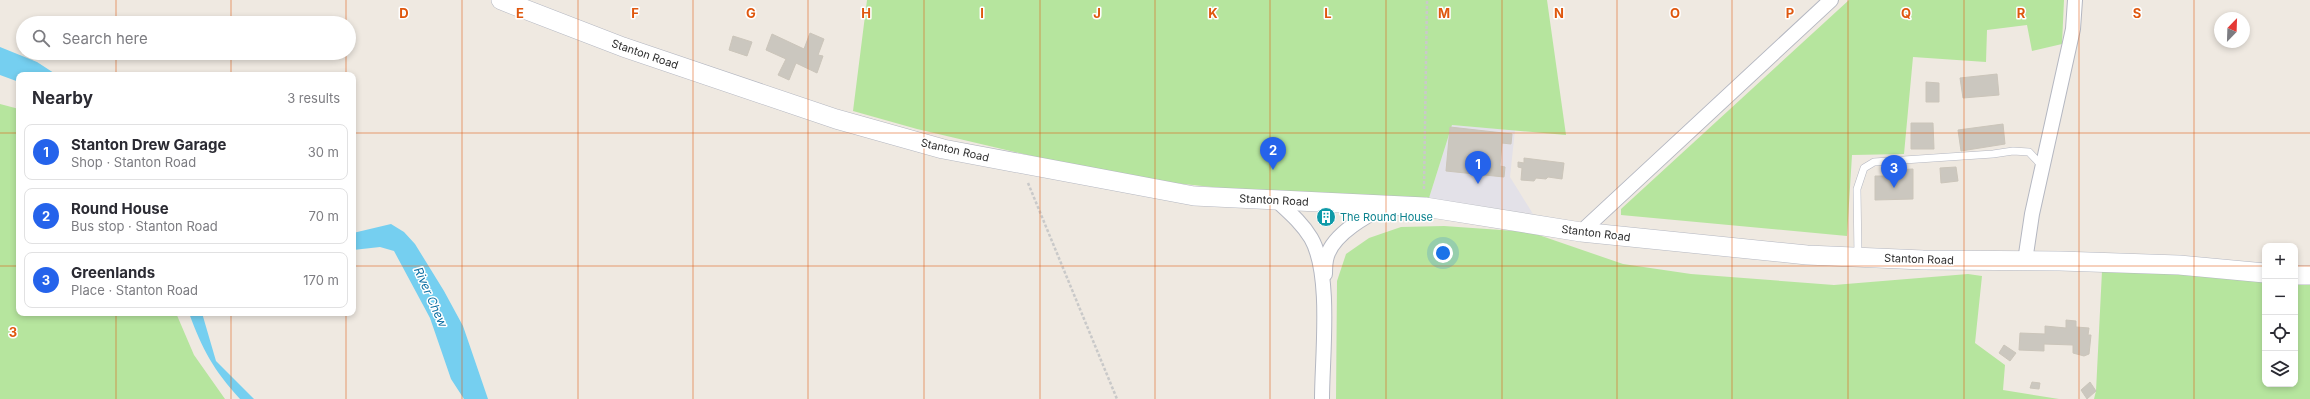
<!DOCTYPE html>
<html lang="en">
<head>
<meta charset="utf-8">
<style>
  :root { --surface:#fff; --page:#f2f2f3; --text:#2b2b33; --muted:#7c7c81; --line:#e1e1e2; --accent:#2563eb }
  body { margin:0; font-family:Inter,sans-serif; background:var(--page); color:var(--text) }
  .controls { position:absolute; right:12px; bottom:12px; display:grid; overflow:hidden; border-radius:8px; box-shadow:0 2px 6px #0003 }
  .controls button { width:36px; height:36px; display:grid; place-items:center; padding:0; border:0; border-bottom:1px solid var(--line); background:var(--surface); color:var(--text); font:20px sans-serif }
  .compass { position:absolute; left:2214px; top:12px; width:36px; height:36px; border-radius:50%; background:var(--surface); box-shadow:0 2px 6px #0003; rotate:23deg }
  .you { position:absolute; left:1443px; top:253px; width:14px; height:14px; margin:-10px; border:3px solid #fff; border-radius:50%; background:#1a73e8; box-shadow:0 0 0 6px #1a73e833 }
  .badge { display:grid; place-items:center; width:26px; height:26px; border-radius:50%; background:var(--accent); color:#fff; font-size:13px; font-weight:700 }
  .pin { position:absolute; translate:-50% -33px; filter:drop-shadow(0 1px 2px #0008) }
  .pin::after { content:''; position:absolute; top:21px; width:14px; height:12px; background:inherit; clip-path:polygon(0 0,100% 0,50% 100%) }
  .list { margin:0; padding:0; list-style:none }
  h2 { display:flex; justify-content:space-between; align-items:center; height:52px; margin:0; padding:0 16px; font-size:17px }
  h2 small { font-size:13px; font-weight:400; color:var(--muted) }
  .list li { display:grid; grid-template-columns:26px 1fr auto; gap:12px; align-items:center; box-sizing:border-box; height:56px; margin:0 8px 8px; padding:0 8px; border:1px solid var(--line); border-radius:8px }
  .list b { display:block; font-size:15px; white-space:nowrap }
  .list p { margin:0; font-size:13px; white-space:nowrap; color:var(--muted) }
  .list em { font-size:13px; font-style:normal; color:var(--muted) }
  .icon { flex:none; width:22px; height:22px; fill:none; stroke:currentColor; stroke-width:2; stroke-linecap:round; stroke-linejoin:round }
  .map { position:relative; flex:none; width:2310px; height:399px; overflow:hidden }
  .search { position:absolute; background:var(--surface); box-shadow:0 2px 6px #0003; left:16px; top:16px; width:340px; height:44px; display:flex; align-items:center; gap:10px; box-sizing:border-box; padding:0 14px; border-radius:22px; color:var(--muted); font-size:15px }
  .panel { position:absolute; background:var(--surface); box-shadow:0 2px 6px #0003; left:16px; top:72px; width:340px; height:244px; border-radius:8px }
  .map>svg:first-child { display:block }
  .industrial { fill:#e3e1e8 }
  .green { fill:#b6e59e }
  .water { fill:#75cff0 }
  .building { fill:#cbc7bf; stroke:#cbc5ba }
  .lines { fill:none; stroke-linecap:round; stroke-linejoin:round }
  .service-casing { stroke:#b4b7c1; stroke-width:8 }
  .minor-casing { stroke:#b4b7c1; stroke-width:16 }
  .secondary-casing { stroke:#b4b7c1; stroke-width:20 }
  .path { stroke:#c9c9c9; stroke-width:2.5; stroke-dasharray:3 2; stroke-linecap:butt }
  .service { stroke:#fff; stroke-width:7 }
  .minor { stroke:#fff; stroke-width:14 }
  .secondary { stroke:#fff; stroke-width:19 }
  .grid { fill:none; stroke:#df570e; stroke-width:1; stroke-opacity:0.55 }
  .labels { text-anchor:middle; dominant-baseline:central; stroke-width:3; stroke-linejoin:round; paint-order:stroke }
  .street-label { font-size:11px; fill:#2e2e2e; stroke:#fff }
  .culture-label { font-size:11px; fill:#0d838f; stroke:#fff; text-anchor:start }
  .water-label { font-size:12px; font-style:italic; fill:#0d6fa3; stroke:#fff }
  .grid-label { font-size:13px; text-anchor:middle; font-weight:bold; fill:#df570e; stroke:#fff; stroke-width:3; stroke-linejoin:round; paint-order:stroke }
</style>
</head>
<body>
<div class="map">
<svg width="2310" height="399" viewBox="0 0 2310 399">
  <rect width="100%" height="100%" fill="#efe9e1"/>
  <!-- industrial -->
  <path class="industrial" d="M1452 125 1515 130 1510 177 1533 214 1429 198Z"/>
  <!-- green -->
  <g class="green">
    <path d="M867 0H1547L1566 135 1452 125 1429 198 1231 189 1126 178 917 129 853 111Z"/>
    <path d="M1849 0H2064L2062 44 2032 51 2027 25 1987 30 1986 62 1913 57 1904 154 1852 155 1847 236 1621 215V209Z"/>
    <path d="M0 104 19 109V313H176L194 355 225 399H0Z"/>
    <path d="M1444 226 1530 232 1623 264 1691 274 1834 285 1968 274 1982 276 1975 343 2005 365 2003 390 2059 399H1336L1337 281 1346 254 1369 238 1401 227Z"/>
    <path d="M2102 271 2265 278V384H2295V281L2310 282V399H2076H2094L2096 391Z"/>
  </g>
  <!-- water -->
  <g class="water">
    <path d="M0 47 37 62 57 75H19V82L0 75Z"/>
    <path d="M391 224 404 232 415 244 444 291 463 326 488 399H464L451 379 430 318 394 251 380 247 353 250V233Z"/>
    <path d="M189 313H202L216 361 254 399H240C213 369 203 351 189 313Z"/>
  </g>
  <!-- building -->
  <g class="building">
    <path d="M810 33 824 39 818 55 823 56 817 73 796 63 789 80 778 75 786 59 766 50 772 34 804 49Z"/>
    <path d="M733 36 752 42 747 56 729 50Z"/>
    <path d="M1997 74 1999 95 1963 98 1960 78Z"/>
    <path d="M1926 82 1939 83V102H1926Z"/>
    <path d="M1911 123H1933L1934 149H1911Z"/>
    <path d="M2003 124 2005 144 1961 151 1958 130Z"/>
    <path d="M1450 127 1512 134 1511 144 1502 143 1500 166 1505 167 1504 177 1446 171Z"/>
    <path d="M1524 158 1564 163 1562 179 1548 177 1546 179 1536 178 1534 181 1521 180 1522 168 1518 167V162L1524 163Z"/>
    <path d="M1956 167 1958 181 1941 183 1940 168Z"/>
    <path d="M1913 169V199L1875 200V176H1893L1892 170Z"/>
    <circle cx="1326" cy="218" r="8"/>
    <path d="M2066 320 2076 321V327L2089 328 2088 335H2091L2089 354 2084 356 2073 353V345L2044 344V351L2019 350 2020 333 2045 334V326L2066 328Z"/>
    <path d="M2004 345 2016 353 2010 361 1999 353Z"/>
    <path d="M2032 382 2040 383 2039 389 2030 388Z"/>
    <path d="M2090 382 2096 391 2087 399 2081 390Z"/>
  </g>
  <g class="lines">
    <defs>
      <path id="service" d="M1858 257 1857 189 1864 168 1874 162 1993 154 2013 151 2029 152 2042 166"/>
      <g id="minor">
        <path d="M1276 200C1289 212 1302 223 1311 238 1332 274 1322 357 1322 399"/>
        <path d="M1581 232 1831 0"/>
        <path d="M2025 261 2032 214 2073 29 2075 0"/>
        <path d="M1325 274C1325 269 1325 262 1327 256 1334 233 1368 215 1387 205"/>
      </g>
      <g id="secondary">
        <path d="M501 0 623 47 836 119 943 149 1194 196 1425 207 1581 232 1807 255 1923 260 2060 261 2179 265 2265 273"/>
        <path d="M2295 275H2310"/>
      </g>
    </defs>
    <!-- service casing -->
    <use href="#service" class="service-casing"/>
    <!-- minor casing -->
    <use href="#minor" class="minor-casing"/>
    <!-- secondary casing -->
    <use href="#secondary" class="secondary-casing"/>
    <!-- path -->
    <g class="path">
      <path d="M1028 183 1117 399"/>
      <path d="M1424 189 1427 0"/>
    </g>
    <!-- service -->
    <use href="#service" class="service"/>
    <!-- minor -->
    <use href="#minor" class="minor"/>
    <!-- secondary -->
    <use href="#secondary" class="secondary"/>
  </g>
  <!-- grid -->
  <path class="grid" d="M116 0V23M231 0V23M346 0V23M462 0V399M578 0V399M693 0V399M808 0V399M924 0V399M1040 0V399M1155 0V399M1270 0V399M1386 0V399M1502 0V399M1617 0V399M1732 0V399M1848 0V399M1964 0V399M2079 0V399M2194 0V399M116 53V75M231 53V75M346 53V75M0 133H19M353 133H2310M0 266H19M353 266H2265M2295 266H2310M116 313V399M231 313V399M346 313V399"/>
  <!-- icons -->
  <defs>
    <symbol id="building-disc" viewBox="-11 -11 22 22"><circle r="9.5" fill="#0f9aa8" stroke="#fff"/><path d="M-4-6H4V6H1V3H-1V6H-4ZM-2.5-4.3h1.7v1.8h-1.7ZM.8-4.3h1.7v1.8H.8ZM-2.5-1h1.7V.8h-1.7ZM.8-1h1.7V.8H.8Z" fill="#fff"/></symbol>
  </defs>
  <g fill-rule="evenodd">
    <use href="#building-disc" x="1315" y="206" width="22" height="22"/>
  </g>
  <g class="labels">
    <!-- street labels -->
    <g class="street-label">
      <text transform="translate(645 54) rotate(19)">Stanton Road</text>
      <text transform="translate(955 150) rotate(13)">Stanton Road</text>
      <text transform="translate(1274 200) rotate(3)">Stanton Road</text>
      <text transform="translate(1596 233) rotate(7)">Stanton Road</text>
      <text transform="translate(1919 259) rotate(2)">Stanton Road</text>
    </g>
    <!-- culture labels -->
    <g class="culture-label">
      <text x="1340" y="217">The Round House</text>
    </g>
    <!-- water labels -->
    <g class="water-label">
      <text transform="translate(431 297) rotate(66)">River Chew</text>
    </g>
  </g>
  <g class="grid-label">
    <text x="404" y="18">D</text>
    <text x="520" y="18">E</text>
    <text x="635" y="18">F</text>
    <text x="751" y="18">G</text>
    <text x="866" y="18">H</text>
    <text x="982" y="18">I</text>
    <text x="1097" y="18">J</text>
    <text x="1213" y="18">K</text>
    <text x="1328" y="18">L</text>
    <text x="1444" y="18">M</text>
    <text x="1559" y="18">N</text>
    <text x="1675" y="18">O</text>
    <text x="1790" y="18">P</text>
    <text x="1906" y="18">Q</text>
    <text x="2021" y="18">R</text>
    <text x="2137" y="18">S</text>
    <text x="13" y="337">3</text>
  </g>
</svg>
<div class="controls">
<button>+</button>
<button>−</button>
<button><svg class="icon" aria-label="locate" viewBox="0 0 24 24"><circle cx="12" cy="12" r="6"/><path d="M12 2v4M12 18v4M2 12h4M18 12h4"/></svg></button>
<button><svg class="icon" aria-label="layers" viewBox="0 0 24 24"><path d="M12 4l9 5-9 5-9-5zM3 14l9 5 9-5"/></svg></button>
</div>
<svg class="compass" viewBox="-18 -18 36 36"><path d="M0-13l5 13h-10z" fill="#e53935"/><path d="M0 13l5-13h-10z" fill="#7c7c81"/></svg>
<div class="you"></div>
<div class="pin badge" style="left:1478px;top:184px">1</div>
<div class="pin badge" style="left:1273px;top:170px">2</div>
<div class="pin badge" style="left:1894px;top:188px">3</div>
<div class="search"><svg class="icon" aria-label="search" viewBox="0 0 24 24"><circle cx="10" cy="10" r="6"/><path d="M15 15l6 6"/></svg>Search here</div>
<section class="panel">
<h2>Nearby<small>3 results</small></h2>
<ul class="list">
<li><span class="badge">1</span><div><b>Stanton Drew Garage</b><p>Shop · Stanton Road</p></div><em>30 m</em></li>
<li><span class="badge">2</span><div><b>Round House</b><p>Bus stop · Stanton Road</p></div><em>70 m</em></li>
<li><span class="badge">3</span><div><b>Greenlands</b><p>Place · Stanton Road</p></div><em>170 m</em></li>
</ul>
</section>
</div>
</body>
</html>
